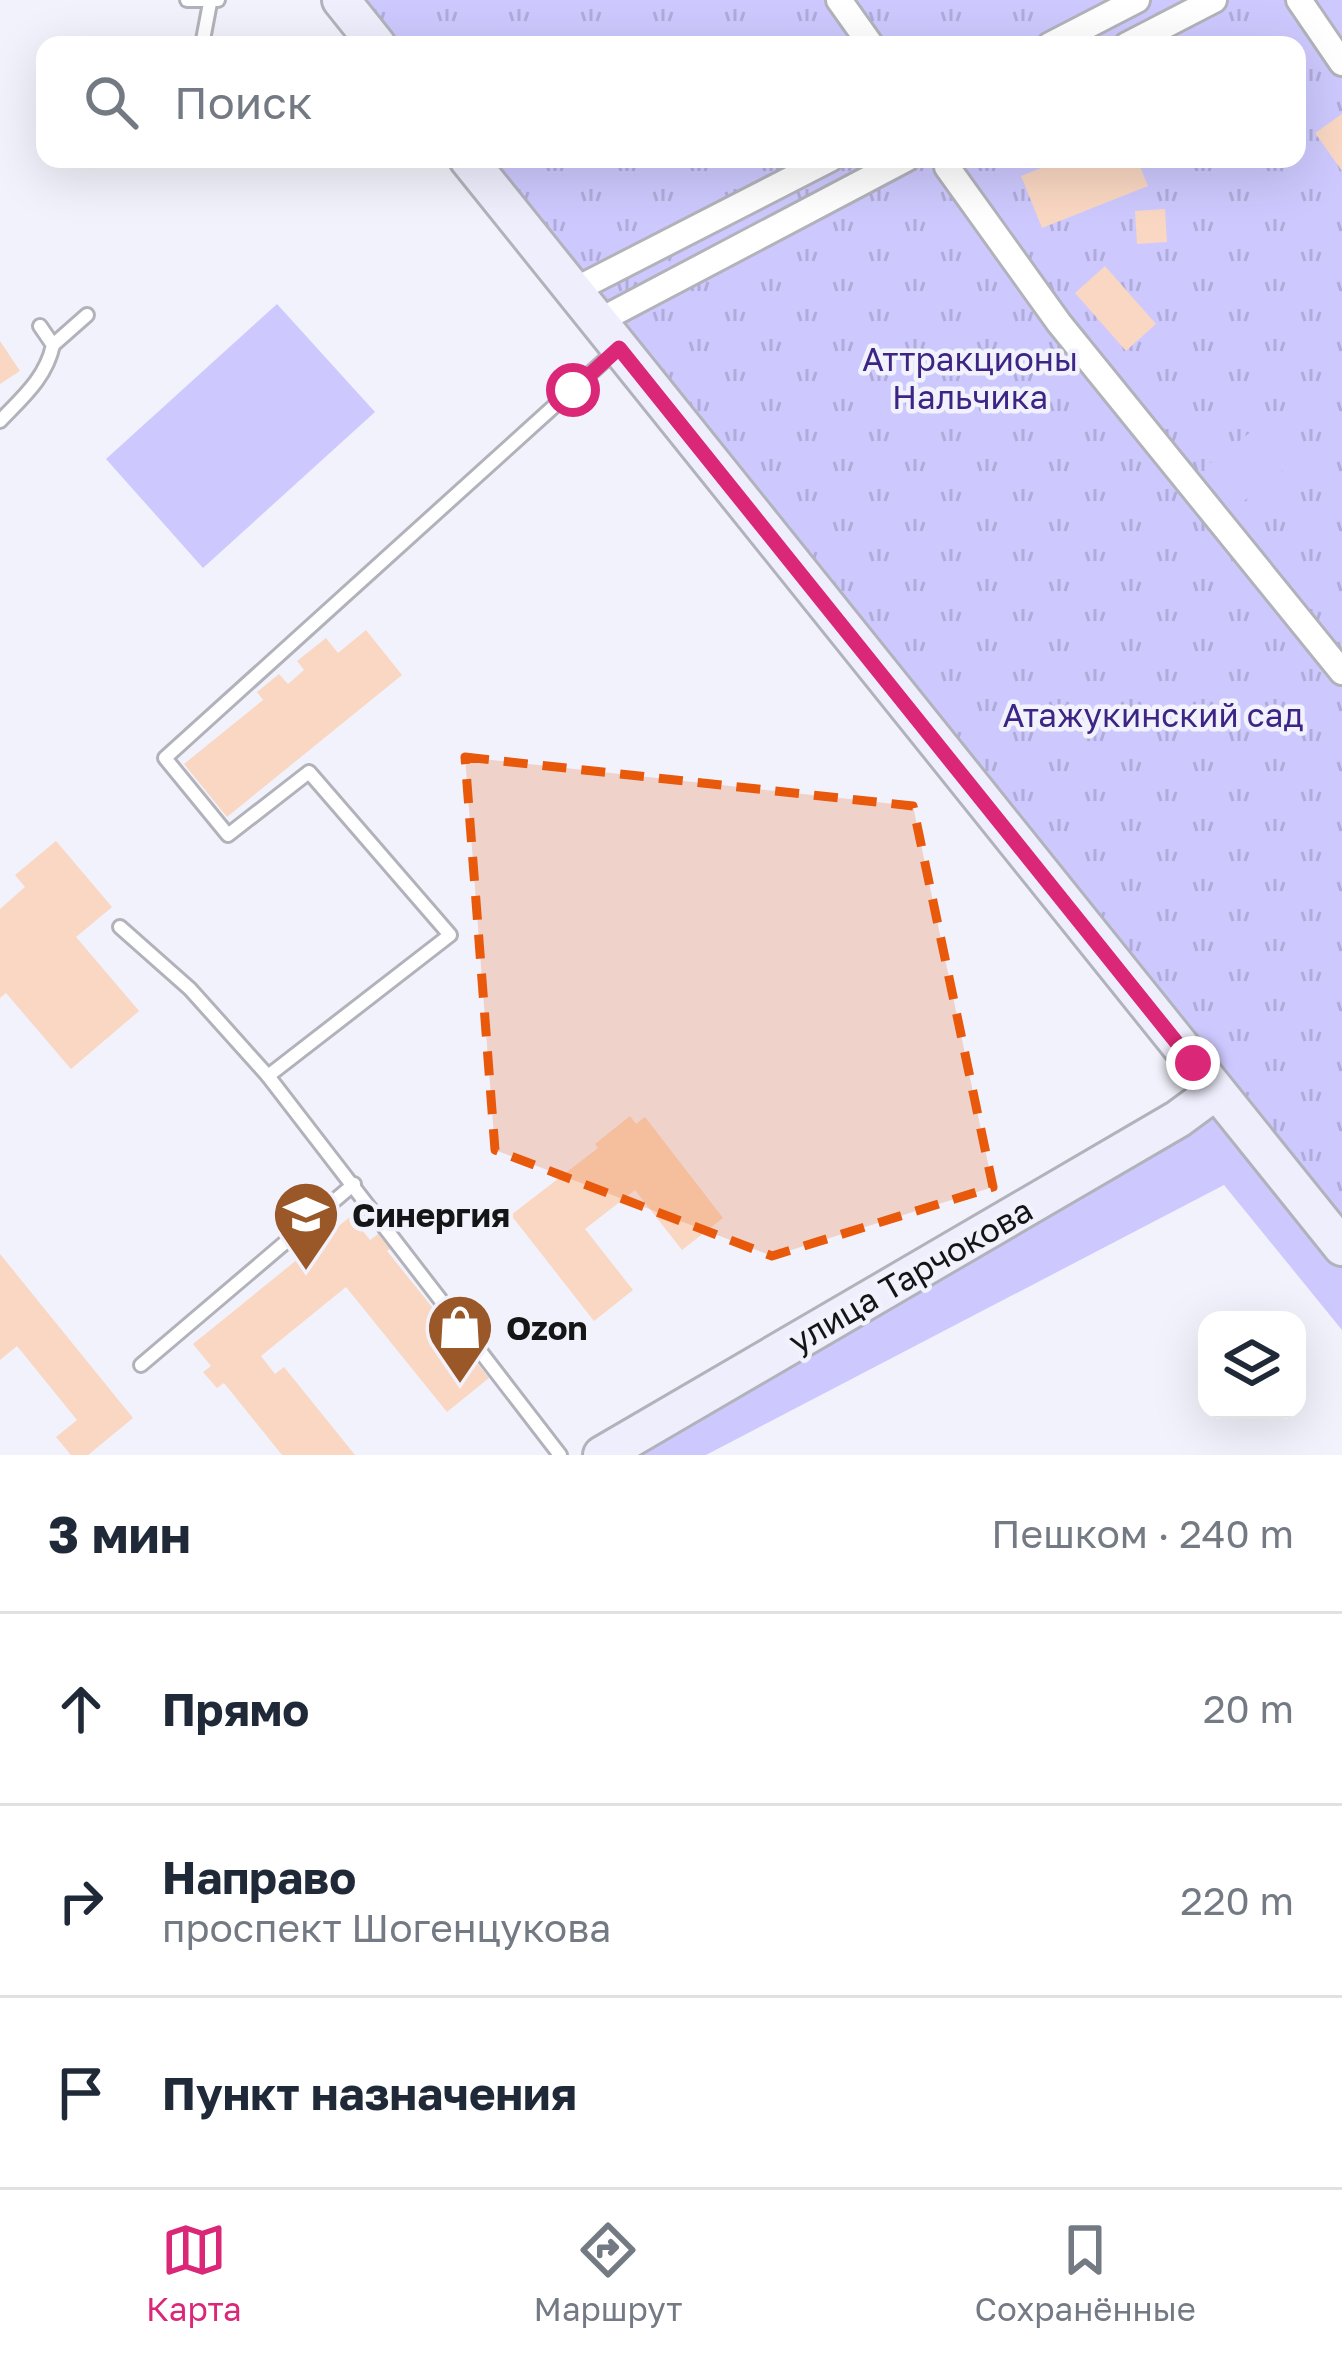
<!DOCTYPE html>
<html lang="ru">
<head>
<meta charset="utf-8">
<style>
  :root { --surface:#fff; --page:#f2f2f3; --text:#1f2937; --muted:#747a83; --line:#e0e1e3; --accent:#db2777 }
  body { margin:0; font-family:"Golos Text",sans-serif; background:var(--page); color:var(--text) }
  .controls { position:absolute; right:36px; bottom:36px; display:grid; overflow:hidden; border-radius:24px; box-shadow:0 12px 48px #0002 }
  .controls button { width:108px; height:108px; display:grid; place-items:center; padding:0; border:0; border-bottom:3px solid var(--line); background:var(--surface); color:var(--text); font:60px sans-serif }
  .stop { position:absolute; width:36px; height:36px; margin:-27px; border:9px solid #db2777; border-radius:50%; background:#fff }
  .stop.end { background:#db2777; border-color:#fff; box-shadow:0 3px 12px #0008 }
  .list { margin:0; padding:0; list-style:none }
  h2 { display:flex; justify-content:space-between; align-items:center; height:156px; margin:0; padding:0 48px; font-size:51px }
  h2 small { font-size:39px; font-weight:400; color:var(--muted) }
  .list li { display:grid; grid-template-columns:78px 1fr auto; gap:36px; align-items:center; box-sizing:border-box; height:192px; padding:0 48px; border-top:3px solid var(--line) }
  .list b { display:block; font-size:45px; white-space:nowrap }
  .list p { margin:0; font-size:39px; white-space:nowrap; color:var(--muted) }
  .list em { font-size:39px; font-style:normal; color:var(--muted) }
  .icon { flex:none; width:66px; height:66px; fill:none; stroke:currentColor; stroke-width:2; stroke-linecap:round; stroke-linejoin:round }
  .map { position:relative; flex:none; width:1342px; height:1455px; overflow:hidden }
  .search { position:absolute; background:var(--surface); box-shadow:0 12px 48px #0002; left:36px; right:36px; top:36px; height:132px; display:flex; align-items:center; gap:30px; box-sizing:border-box; padding:0 42px; border-radius:24px; color:var(--muted); font-size:45px }
  .sheet { height:732px; background:var(--surface) }
  nav { display:flex; justify-content:space-around; align-items:center; box-sizing:border-box; height:168px; border-top:3px solid var(--line); background:var(--surface); font-size:33px; color:var(--muted) }
  nav a { display:grid; justify-items:center; gap:6px }
  nav .on { color:var(--accent) }
  .map>svg:first-child { display:block }
  .park { fill:url(#park-tufts) }
  .garden { fill:#cdc9fe }
  .building { fill:#f9d7c2 }
  .lines { fill:none; stroke-linecap:round; stroke-linejoin:round }
  .lane-casing { stroke:#b2b2bb; stroke-width:18 }
  .street-casing { stroke:#b2b2bb; stroke-width:30 }
  .secondary-casing { stroke:#b2b2bb; stroke-width:42 }
  .lane { stroke:#fff; stroke-width:12 }
  .street { stroke:#fff; stroke-width:24 }
  .secondary { stroke:#efeefd; stroke-width:36 }
  .route { stroke:#db2777; stroke-width:15 }
  .marked { fill:#e8590c; fill-opacity:0.2; stroke:#e8590c; stroke-width:9; stroke-dasharray:24 15; stroke-linejoin:round }
  .labels { text-anchor:middle; dominant-baseline:central; stroke-width:9; stroke-linejoin:round; paint-order:stroke }
  .park-label { font-size:33px; fill:#3d2585; stroke:#f2f2fc }
  .poi-label { font-size:33px; font-weight:bold; fill:#151518; stroke:#f2f2fc; text-anchor:start }
  .street-label { font-size:33px; fill:#151518; stroke:#f2f2fc }
</style>
</head>
<body>
<div class="map">
<svg width="1342" height="1455" viewBox="0 0 1342 1455">
  <defs>
    <pattern id="park-tufts" width="24" height="20" patternUnits="userSpaceOnUse" patternTransform="scale(3)"><rect width="24" height="20" fill="#cdc9fe"/><path d="M3 7l-1-3M5 7V3M7 7l1-3M15 17l-1-3M17 17v-4M19 17l1-3" fill="none" stroke="#afacd9"/></pattern>
  </defs>
  <rect width="100%" height="100%" fill="#f2f2fc"/>
  <!-- park -->
  <path class="park" d="M341 0H1342V1247L468 159H1297V45H377Z"/>
  <!-- garden -->
  <g class="garden">
    <path d="M277 304 375 412 203 568 106 459Z"/>
    <path d="M1274 414 1304 454 1235 508 1204 468Z"/>
    <path d="M1216 1091 1342 1247V1330L1224 1185 706 1455H602Z"/>
  </g>
  <!-- building -->
  <g class="building">
    <path d="M1342 114V171L1315 133Z"/>
    <path d="M1064 159H1137L1148 186 1042 228 1021 176Z"/>
    <path d="M1165 209 1167 242 1137 244 1135 211Z"/>
    <path d="M1105 266 1156 324 1126 351 1075 293Z"/>
    <path d="M0 341 20 371 0 384Z"/>
    <path d="M366 630 402 675 227 817 184 764 263 700 257 692 279 674 288 684 304 670 297 661 326 638 338 653Z"/>
    <path d="M56 841 112 907 76 937 139 1011 71 1069 6 993 0 998V909L25 887 15 875Z"/>
    <path d="M630 1116 636 1124 645 1117 723 1218 682 1250 635 1190 585 1229 633 1290 594 1321 511 1215 598 1148 595 1144Z"/>
    <path d="M351 1216 370 1240 378 1234 390 1249 387 1251 489 1378 447 1412 346 1287 261 1356 275 1374 284 1367 355 1455H282L224 1383 217 1388 203 1372 211 1366 193 1344Z"/>
    <path d="M0 1254 133 1418 88 1455H71L56 1437 77 1420 17 1346 0 1360Z"/>
  </g>
  <g class="lines">
    <defs>
      <g id="lane">
        <path d="M187 0H218"/>
        <path d="M202 45 210 3"/>
        <path d="M53 345 87 315"/>
        <path d="M0 421C22 398 46 378 53 345L40 326"/>
        <path d="M120 927 190 989 268 1076 560 1455"/>
        <path d="M268 1076 450 935 309 772 228 835 165 758 614 352"/>
        <path d="M141 1365 354 1184"/>
      </g>
      <g id="street">
        <path d="M839 0 871 45"/>
        <path d="M1299 0 1342 63"/>
        <path d="M1050 45 1137 0"/>
        <path d="M1127 45 1214 0"/>
        <path d="M947 167 1059 323 1342 672"/>
        <path d="M573 291 830 159"/>
        <path d="M597 322 906 159"/>
      </g>
      <g id="secondary">
        <path d="M341 0 377 45"/>
        <path d="M468 159 1342 1247"/>
        <path d="M602 1455 1178 1119 1216 1091"/>
      </g>
    </defs>
    <!-- lane casing -->
    <use href="#lane" class="lane-casing"/>
    <!-- street casing -->
    <use href="#street" class="street-casing"/>
    <!-- secondary casing -->
    <use href="#secondary" class="secondary-casing"/>
    <!-- lane -->
    <use href="#lane" class="lane"/>
    <!-- street -->
    <use href="#street" class="street"/>
    <!-- secondary -->
    <use href="#secondary" class="secondary"/>
  </g>
  <g class="lines">
    <!-- route -->
    <path class="route" d="M573 390 619 348 1193 1063"/>
  </g>
  <!-- marked area -->
  <path class="marked" d="M465 757 913 806 993 1187 772 1256 495 1150Z"/>
  <!-- icons -->
  <defs>
    <symbol id="university-pin" viewBox="-11 -11 22 30"><path d="M0 17L-7.5 6A9.5 9.5 0 1 1 7.5 6Z" fill="#9a5727" stroke="#f2f2fc"/><path d="M0-5L7-2L0 1L-7-2ZM-4 1L0 2.5L4 1V4Q0 6-4 4Z" fill="#fff"/></symbol>
    <symbol id="shop-pin" viewBox="-11 -11 22 30"><path d="M0 17L-7.5 6A9.5 9.5 0 1 1 7.5 6Z" fill="#9a5727" stroke="#f2f2fc"/><path d="M-5-2.5h2.3a2.7 3.5 0 0 1 5.4 0H5L5.5 6h-11ZM-1.5-2.5h3a1.5 2.3 0 0 0-3 0Z" fill="#fff"/></symbol>
  </defs>
  <g fill-rule="evenodd">
    <use href="#university-pin" x="268" y="1176" width="76" height="104"/>
    <use href="#shop-pin" x="422" y="1289" width="76" height="104"/>
  </g>
  <g class="labels">
    <!-- park labels -->
    <g class="park-label">
      <text x="970" y="358">Аттракционы<tspan x="970" dy="38">Нальчика</tspan></text>
      <text x="1153" y="714">Атажукинский сад</text>
    </g>
    <!-- poi labels -->
    <g class="poi-label">
      <text x="352" y="1214">Синергия</text>
      <text x="506" y="1327">Ozon</text>
    </g>
    <!-- street labels -->
    <g class="street-label">
      <text transform="translate(910 1275) rotate(-30)">улица Тарчокова</text>
    </g>
  </g>
</svg>
<div class="controls">
<button><svg class="icon" aria-label="layers" viewBox="0 0 24 24"><path d="M12 4l9 5-9 5-9-5zM3 14l9 5 9-5"/></svg></button>
</div>
<div class="stop" style="left:573px;top:390px"></div>
<div class="stop end" style="left:1193px;top:1063px"></div>
<div class="search"><svg class="icon" aria-label="search" viewBox="0 0 24 24"><circle cx="10" cy="10" r="6"/><path d="M15 15l6 6"/></svg>Поиск</div>
</div>
<section class="sheet">
<h2>3 мин<small>Пешком · 240 m</small></h2>
<ul class="list">
<li><svg class="icon" aria-label="ahead" viewBox="0 0 24 24"><path d="M12 20V5M6 11l6-6 6 6"/></svg><div><b>Прямо</b></div><em>20 m</em></li>
<li><svg class="icon" aria-label="right" viewBox="0 0 24 24"><path d="M7 20v-9h11M14 6l5 5-5 5"/></svg><div><b>Направо</b><p>проспект Шогенцукова</p></div><em>220 m</em></li>
<li><svg class="icon" aria-label="arrive" viewBox="0 0 24 24"><path d="M6 21V4h12l-3 4 3 4H6"/></svg><div><b>Пункт назначения</b></div></li>
</ul>
</section>
<nav>
<a class="on"><svg class="icon" aria-label="map" viewBox="0 0 24 24"><path d="M3 6l6-2 6 2 6-2v14l-6 2-6-2-6 2zM9 4v14M15 6v14"/></svg>Карта</a>
<a><svg class="icon" aria-label="directions" viewBox="0 0 24 24"><path d="M12 3l9 9-9 9-9-9zM9 14v-3h6M13 9l2 2-2 2"/></svg>Маршрут</a>
<a><svg class="icon" aria-label="saved" viewBox="0 0 24 24"><path d="M7 4h10v16l-5-4-5 4z"/></svg>Сохранённые</a>
</nav>
</body>
</html>
